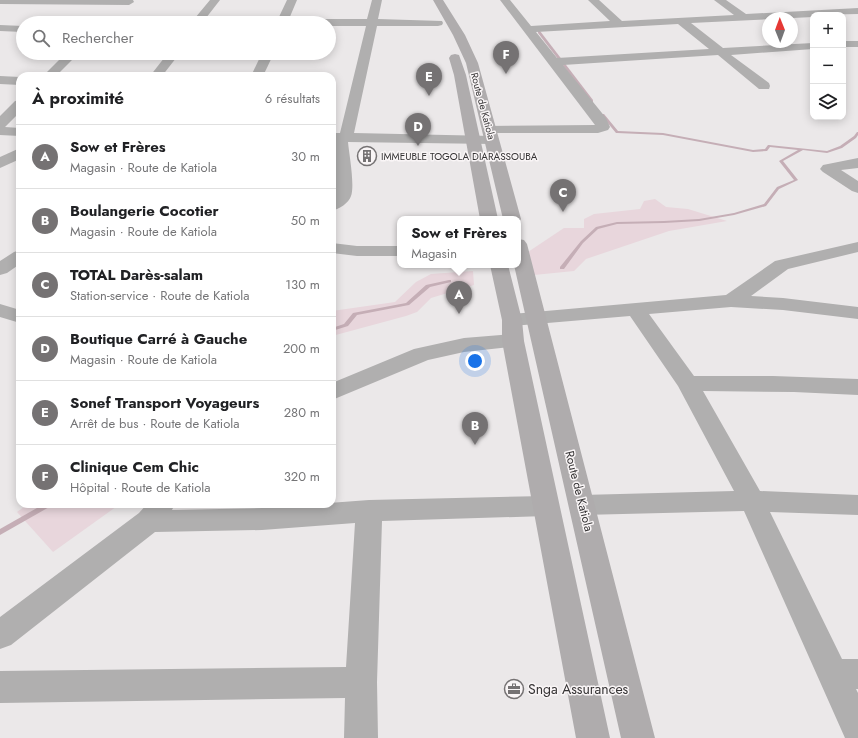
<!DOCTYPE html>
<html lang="fr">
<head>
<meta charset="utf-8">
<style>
  :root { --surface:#fff; --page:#f2f2f2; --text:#202124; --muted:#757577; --line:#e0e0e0; --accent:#757273 }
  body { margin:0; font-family:Jost,sans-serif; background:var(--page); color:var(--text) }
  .controls { position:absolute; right:12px; top:12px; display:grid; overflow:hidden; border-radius:8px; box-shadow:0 2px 10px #0003 }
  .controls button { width:36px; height:36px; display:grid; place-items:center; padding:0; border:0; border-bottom:1px solid var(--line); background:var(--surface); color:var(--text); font:20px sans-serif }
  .compass { position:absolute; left:762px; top:12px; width:36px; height:36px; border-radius:50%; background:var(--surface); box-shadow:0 2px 10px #0003; rotate:359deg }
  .you { position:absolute; left:475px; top:361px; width:14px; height:14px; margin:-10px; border:3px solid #fff; border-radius:50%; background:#1a73e8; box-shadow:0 0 0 6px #1a73e833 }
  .badge { display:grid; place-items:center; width:26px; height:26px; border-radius:50%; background:var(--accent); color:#fff; font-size:13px; font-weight:700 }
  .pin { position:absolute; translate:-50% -33px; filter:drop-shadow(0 1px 2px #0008) }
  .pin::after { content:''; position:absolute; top:21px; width:14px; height:12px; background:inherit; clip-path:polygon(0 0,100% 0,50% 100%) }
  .popup { position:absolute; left:397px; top:216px; width:124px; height:52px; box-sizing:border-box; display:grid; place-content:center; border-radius:8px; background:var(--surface); filter:drop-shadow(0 1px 3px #0005); font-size:13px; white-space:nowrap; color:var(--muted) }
  .popup b { font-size:15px; color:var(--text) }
  .popup::after { content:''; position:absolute; left:50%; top:100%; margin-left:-8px; border:8px solid transparent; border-top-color:var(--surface) }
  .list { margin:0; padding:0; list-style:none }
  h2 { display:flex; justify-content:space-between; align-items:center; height:52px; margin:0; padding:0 16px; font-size:17px }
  h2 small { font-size:13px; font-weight:400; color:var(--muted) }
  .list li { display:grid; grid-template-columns:26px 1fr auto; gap:12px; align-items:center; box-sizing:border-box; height:64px; padding:0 16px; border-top:1px solid var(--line) }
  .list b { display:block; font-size:15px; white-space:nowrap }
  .list p { margin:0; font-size:13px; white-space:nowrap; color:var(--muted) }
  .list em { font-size:13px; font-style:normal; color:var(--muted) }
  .icon { flex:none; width:22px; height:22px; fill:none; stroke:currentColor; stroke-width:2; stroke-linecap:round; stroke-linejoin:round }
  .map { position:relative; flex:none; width:858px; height:738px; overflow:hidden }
  .search { position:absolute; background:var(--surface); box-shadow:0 2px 10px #0003; left:16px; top:16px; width:320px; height:44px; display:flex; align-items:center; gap:10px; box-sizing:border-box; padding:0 14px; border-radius:22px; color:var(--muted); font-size:15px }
  .panel { position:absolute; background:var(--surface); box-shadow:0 2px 10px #0003; left:16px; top:72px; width:320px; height:436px; border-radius:12px }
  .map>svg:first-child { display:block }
  .green { fill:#e8d6dc }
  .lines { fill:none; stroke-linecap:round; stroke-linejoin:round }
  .stream { fill:#c5aeb6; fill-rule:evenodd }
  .minor { fill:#b0afaf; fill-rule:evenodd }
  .highway { fill:#afacad; fill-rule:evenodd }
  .labels { text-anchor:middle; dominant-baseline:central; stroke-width:3; stroke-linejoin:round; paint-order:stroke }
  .far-street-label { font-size:10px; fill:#353334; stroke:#f9f5f6 }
  .far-poi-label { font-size:10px; fill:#353334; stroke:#f9f5f6; text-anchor:start }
  .street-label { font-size:12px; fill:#353334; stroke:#f9f5f6 }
  .near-poi-label { font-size:14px; fill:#353334; stroke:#f9f5f6; text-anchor:start }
</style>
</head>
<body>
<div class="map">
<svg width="858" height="738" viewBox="0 0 858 738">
  <rect width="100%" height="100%" fill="#ebe8e9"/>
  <!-- green -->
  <g class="green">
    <path d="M655 199 666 207 688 209 727 221 669 231 586 259 574 271 534 275 528 252 564 228H584V219L594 214 640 209 644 201Z"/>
    <path d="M473 271 474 285 431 298 417 312 406 316 332 336V311L395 302 416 282 431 274Z"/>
    <path d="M28 504H120L53 552 17 512Z"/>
  </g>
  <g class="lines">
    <!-- stream -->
    <g class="stream">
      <path d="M538 31H540L593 100V102H591L538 33Z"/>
      <path d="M602 114H604L618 131 663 133 753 150 765 149 768 145H769L827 151 840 146 854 136 857 132H858V135L856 138 842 148 827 153 803 150 783 161 798 180 779 189 766 206 734 215 699 221 664 223 617 224 598 229 583 243 564 269H560V267L581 241 596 227 617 222 664 221 699 219 734 213 764 204 777 187 794 180 779 161 798 150 770 147 767 151 753 152 663 135 617 133H616L602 116Z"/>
      <path d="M449 280H451V282L430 287 409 305 357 315 348 326 332 331V328L344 324 353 313 406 303 426 285Z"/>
      <path d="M44 504H52L51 506 0 535V529Z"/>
    </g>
    <!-- minor -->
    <g class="minor">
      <path d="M0 0H133L134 2 129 5 0 4Z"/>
      <path d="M210 0H220L206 18 278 19 287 0H297L289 19H367L372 0H382L378 19 442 21 443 23 442 25 438 26H377L354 133 492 136 497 137 499 140 497 143 492 144 348 142C349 154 355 185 351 196 349 203 339 209 332 211V197L335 194 336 188 332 133H340L366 26H329V23H102L101 21 106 18H195Z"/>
      <path d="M500 0H510L531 26 610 21 588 0H599L622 21 734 15 714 0H726L746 14 858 8V14L813 15V17L691 23 723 48 813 43V49L731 55 769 83 770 86 769 89H759L718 55 563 65 606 118 610 127 608 130 598 133H490L485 132 483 129 485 126 595 125ZM678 24 709 49 557 58 536 32Z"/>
      <path d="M0 25 23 26V32L0 31Z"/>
      <rect x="843" y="41" width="15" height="6"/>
      <path d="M66 53H79L56 76H43Z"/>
      <path d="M168 53H180L162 76H150Z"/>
      <path d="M262 53H274L263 76H251Z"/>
      <path d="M0 76 20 77V85L0 84Z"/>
      <path d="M20 100V112L5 127 20 128V136L0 135V116L15 101Z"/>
      <path d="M20 148V159L0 168V157Z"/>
      <path d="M858 158V168L841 170 858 181V193L852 191 823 172 820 169 823 165Z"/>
      <path d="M858 242V252L788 269 751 296 783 298 858 307V319L783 310 731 307 649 314 694 376H773L858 379V395L794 392 703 391 760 491 858 495V515L770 512 842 659H858V689H856L858 693V738H845L744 511 582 515 573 512 569 505 573 498 582 495 734 491 678 386 630 316 512 326 505 324 502 320 505 316 512 314 726 295 775 261Z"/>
      <path d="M332 243 357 246H400V256H357L332 253Z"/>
      <path d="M20 250V264L7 273 0 275V261L14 252Z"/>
      <path d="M0 304 20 310V323L0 317Z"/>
      <path d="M513 334 520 336 524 341 520 346 464 352 428 360 332 400V383L414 349 464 338Z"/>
      <path d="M546 496 555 499 559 506 555 513 546 516 382 521 377 682 378 738H344L345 698 0 703V671L346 667 355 523 262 530 155 532 11 645 0 649V617L139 513 147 504H175L172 510 262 508 369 500Z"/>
    </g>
    <!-- highway -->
    <g class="highway">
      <path d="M433 0H443L465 35 478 63 521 219 518 223V219H503L466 63 453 35Z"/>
      <path d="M455 54 459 55 466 75 498 219H480L454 75 449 58 451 55Z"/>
      <path d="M518 239 524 240 527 244 655 738H621L514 265H518Z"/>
      <path d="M490 265H508L522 320 524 341 610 738H576L502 341V320Z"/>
    </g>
  </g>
  <!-- icons -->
  <defs>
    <symbol id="building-ring" viewBox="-11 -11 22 22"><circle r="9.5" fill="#f9f5f6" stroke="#757273" stroke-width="1.5"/><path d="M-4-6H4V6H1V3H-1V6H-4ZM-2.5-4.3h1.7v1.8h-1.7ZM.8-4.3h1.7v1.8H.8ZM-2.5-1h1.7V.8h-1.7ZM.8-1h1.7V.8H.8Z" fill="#757273"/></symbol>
    <symbol id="office-ring" viewBox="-11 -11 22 22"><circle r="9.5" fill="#f9f5f6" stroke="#757273" stroke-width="1.5"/><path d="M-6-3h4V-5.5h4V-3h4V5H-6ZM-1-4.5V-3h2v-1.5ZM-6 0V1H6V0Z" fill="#757273"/></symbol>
  </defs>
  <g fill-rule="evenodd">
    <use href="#building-ring" x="356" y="145" width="22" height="22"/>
    <use href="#office-ring" x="503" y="678" width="22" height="22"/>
  </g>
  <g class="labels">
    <!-- far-street labels -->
    <g class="far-street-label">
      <text transform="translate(483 106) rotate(75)">Route de Katiola</text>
    </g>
    <!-- far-poi labels -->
    <g class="far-poi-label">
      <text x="381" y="156">IMMEUBLE TOGOLA DIARASSOUBA</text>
    </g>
    <!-- street labels -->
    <g class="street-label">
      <text transform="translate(579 491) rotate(76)">Route de Katiola</text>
    </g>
    <!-- near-poi labels -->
    <g class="near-poi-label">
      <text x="528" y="689">Snga Assurances</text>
    </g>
  </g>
</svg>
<div class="controls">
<button>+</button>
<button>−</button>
<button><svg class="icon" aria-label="layers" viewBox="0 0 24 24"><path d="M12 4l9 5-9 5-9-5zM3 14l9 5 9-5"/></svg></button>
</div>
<svg class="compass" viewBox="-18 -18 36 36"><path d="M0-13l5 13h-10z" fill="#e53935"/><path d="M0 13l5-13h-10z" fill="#757577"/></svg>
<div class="you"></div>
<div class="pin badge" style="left:459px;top:314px">A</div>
<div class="popup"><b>Sow et Frères</b>Magasin</div>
<div class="pin badge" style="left:475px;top:445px">B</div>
<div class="pin badge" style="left:563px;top:212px">C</div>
<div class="pin badge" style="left:418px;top:146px">D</div>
<div class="pin badge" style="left:429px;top:96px">E</div>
<div class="pin badge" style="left:506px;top:74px">F</div>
<div class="search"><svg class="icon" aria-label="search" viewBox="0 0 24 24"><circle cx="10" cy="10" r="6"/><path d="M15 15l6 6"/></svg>Rechercher</div>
<section class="panel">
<h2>À proximité<small>6 résultats</small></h2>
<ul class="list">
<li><span class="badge">A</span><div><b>Sow et Frères</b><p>Magasin · Route de Katiola</p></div><em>30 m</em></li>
<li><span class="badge">B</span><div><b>Boulangerie Cocotier</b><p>Magasin · Route de Katiola</p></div><em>50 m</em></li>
<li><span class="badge">C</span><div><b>TOTAL Darès-salam</b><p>Station-service · Route de Katiola</p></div><em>130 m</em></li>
<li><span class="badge">D</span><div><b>Boutique Carré à Gauche</b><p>Magasin · Route de Katiola</p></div><em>200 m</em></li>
<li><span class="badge">E</span><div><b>Sonef Transport Voyageurs</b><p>Arrêt de bus · Route de Katiola</p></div><em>280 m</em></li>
<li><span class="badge">F</span><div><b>Clinique Cem Chic</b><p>Hôpital · Route de Katiola</p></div><em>320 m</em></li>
</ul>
</section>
</div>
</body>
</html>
